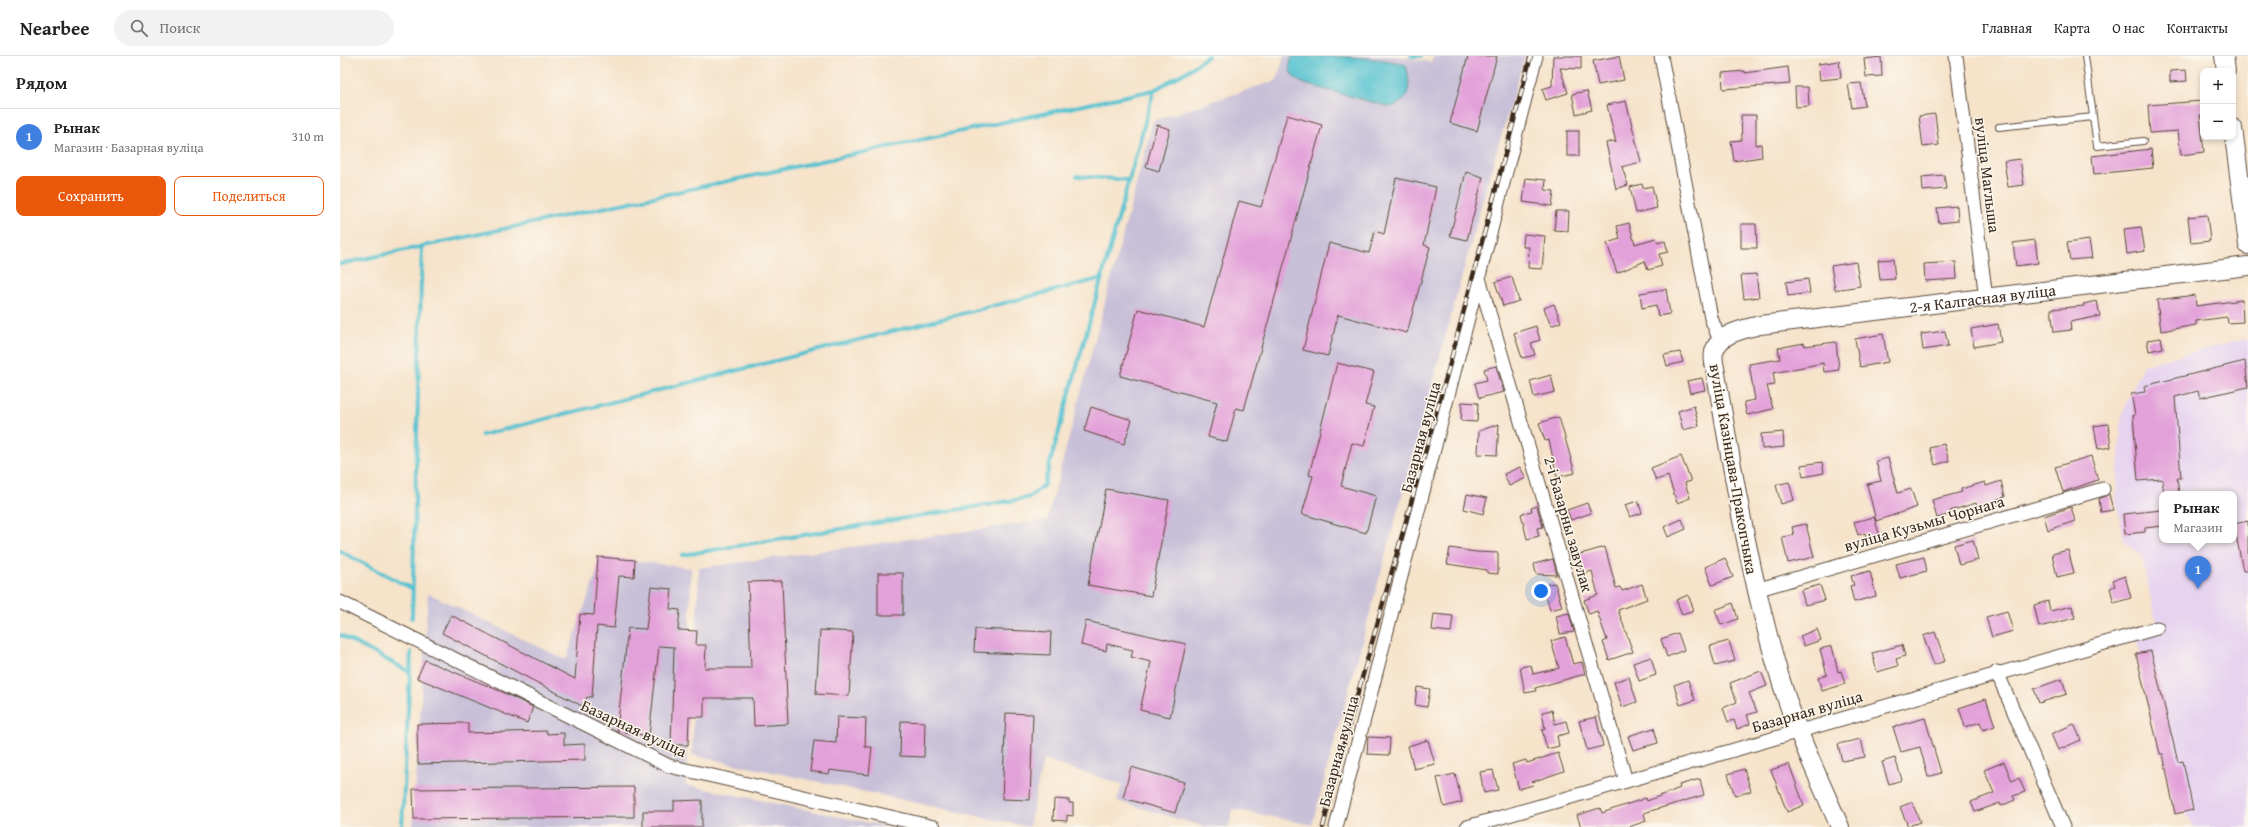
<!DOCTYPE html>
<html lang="ru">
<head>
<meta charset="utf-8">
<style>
  :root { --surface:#fff; --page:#f2f2f2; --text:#222; --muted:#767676; --line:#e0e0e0; --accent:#ea580c }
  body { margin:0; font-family:"Gentium Book Plus",serif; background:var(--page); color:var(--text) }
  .controls { position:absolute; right:12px; top:12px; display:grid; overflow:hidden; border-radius:8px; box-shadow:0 2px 6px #0003 }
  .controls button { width:36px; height:36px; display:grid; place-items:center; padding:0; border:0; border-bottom:1px solid var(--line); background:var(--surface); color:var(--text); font:20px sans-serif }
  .you { position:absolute; left:1201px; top:535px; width:14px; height:14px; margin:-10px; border:3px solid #fff; border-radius:50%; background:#1a73e8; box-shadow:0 0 0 6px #1a73e833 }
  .badge { display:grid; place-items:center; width:26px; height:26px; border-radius:50%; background:var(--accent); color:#fff; font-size:13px; font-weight:700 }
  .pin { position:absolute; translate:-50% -33px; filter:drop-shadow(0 1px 2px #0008) }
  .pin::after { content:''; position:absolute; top:21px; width:14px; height:12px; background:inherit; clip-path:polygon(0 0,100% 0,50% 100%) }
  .popup { position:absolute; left:1819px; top:435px; width:78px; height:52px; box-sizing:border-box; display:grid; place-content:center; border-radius:8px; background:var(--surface); filter:drop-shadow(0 1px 3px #0005); font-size:13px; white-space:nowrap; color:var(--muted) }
  .popup b { font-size:15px; color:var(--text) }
  .popup::after { content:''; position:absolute; left:50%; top:100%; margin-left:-8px; border:8px solid transparent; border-top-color:var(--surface) }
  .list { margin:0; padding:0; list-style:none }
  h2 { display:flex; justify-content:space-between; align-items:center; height:52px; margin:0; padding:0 16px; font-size:17px }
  h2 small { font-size:13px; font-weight:400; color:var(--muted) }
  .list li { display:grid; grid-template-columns:26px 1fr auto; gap:12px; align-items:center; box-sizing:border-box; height:56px; padding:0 16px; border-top:1px solid var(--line) }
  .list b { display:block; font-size:15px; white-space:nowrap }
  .list p { margin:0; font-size:13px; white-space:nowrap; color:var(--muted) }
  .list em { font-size:13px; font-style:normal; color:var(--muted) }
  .actions { display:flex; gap:8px; padding:12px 16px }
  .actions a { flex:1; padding:9px 0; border:1px solid var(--accent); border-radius:8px; text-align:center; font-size:14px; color:var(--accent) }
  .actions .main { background:var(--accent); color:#fff }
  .icon { flex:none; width:22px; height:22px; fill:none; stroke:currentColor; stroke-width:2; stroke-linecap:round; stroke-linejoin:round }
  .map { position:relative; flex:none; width:1908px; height:771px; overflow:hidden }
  header { display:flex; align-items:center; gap:24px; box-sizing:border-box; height:56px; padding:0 20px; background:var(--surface); border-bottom:1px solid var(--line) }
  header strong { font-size:19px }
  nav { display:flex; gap:22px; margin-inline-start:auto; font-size:14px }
  .search { width:280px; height:36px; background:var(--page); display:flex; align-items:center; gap:10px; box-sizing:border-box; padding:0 14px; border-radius:22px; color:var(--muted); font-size:15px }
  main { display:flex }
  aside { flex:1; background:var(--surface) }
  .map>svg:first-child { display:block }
  .built { fill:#e6d3f0; fill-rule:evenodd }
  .industrial { fill:#c8c0d8 }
  .water { fill:#56c2d0; stroke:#487677 }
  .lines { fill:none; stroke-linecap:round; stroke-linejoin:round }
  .stream { stroke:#56c2d0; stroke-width:4 }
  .building { fill:#e3a1d9 }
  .lane-casing { stroke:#574638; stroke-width:8 }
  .street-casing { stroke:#574638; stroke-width:15 }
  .secondary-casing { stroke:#574638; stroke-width:20 }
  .lane { stroke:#fff; stroke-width:6 }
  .street { stroke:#fff; stroke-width:13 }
  .secondary { stroke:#fff; stroke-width:18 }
  .rail-casing { stroke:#3b2a1e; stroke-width:4.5 }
  .rail { stroke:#fbf7ec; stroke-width:3; stroke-dasharray:9; stroke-linecap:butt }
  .labels { text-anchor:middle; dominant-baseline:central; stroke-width:3; stroke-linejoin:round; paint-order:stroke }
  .street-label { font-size:16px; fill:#3b2a1e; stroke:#fbf7ec }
</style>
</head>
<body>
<header>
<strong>Nearbee</strong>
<div class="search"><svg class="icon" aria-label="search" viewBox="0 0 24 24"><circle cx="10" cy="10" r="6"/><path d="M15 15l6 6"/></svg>Поиск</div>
<nav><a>Главная</a><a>Карта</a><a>О нас</a><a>Контакты</a></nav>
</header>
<main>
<aside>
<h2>Рядом<small></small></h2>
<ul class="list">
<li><span class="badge" style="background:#3f7fe0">1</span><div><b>Рынак</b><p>Магазин · Базарная вуліца</p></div><em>310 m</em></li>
</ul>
<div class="actions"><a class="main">Сохранить</a><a>Поделиться</a></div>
</aside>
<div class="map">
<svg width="1908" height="771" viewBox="0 0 1908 771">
  <rect width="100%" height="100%" fill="#fbf7ec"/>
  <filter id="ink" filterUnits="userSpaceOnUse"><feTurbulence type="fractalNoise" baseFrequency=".025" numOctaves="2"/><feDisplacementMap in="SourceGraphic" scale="8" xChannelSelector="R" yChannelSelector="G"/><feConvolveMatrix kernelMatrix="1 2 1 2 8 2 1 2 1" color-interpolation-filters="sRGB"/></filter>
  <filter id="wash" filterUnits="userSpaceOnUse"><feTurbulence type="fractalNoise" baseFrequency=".012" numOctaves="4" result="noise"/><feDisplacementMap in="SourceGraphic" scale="16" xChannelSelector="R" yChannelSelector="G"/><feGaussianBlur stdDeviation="0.9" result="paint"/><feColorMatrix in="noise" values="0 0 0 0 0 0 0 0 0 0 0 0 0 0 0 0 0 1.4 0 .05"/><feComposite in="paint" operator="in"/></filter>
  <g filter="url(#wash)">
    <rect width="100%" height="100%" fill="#f6e3ca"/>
    <!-- built -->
    <path class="built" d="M1908 282V771H1854L1835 737 1795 575 1817 569 1801 499 1785 487 1776 445 1782 358 1803 309ZM1822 438H1894V484H1822Z"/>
    <!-- industrial -->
    <g class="industrial">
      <path d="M944 0H1056L1091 6 1093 0H1185L1149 121 972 769 893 753 889 771H866L777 745 782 728 703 704 689 771 352 699 359 512 707 464 813 65 937 24Z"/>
      <path d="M262 501 351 512 346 729 550 771H73L88 537 226 604Z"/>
    </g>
    <!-- water -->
    <path class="water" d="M953 0C984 0 1040 0 1066 9 1071 27 1071 47 1050 51L965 28C952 23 945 13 953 0Z"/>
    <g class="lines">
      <!-- stream -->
      <g class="stream">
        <path d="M1071 0H1081"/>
        <path d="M737 120 788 124"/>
        <path d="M0 208 814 34 846 16 868 0"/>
        <path d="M142 379 763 222"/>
        <path d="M0 495 73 533"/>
        <path d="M342 499 676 444 690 441 704 429 814 34"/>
        <path d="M72 562 82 190"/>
        <path d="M0 579 70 616"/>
        <path d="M62 771 71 596"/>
      </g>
    </g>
    <g id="blocks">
      <!-- building -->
      <g class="building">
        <path d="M1128 0H1157L1137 75 1110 67Z"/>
        <path d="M1213 0H1241V13L1220 12 1228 37 1206 44 1202 33 1212 30Z"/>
        <path d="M1279 0 1284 24 1258 29 1253 5Z"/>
        <path d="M1541 1 1542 20 1526 21 1524 3Z"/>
        <path d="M1499 5 1501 22 1480 24 1478 8Z"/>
        <path d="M1448 11 1450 28 1383 33 1382 17 1405 15V17Z"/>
        <path d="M1846 14 1847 25 1830 26V15Z"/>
        <path d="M1521 27 1525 50 1512 52 1508 28Z"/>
        <path d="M1455 31H1468L1469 50 1456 51Z"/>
        <path d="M1247 35 1252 54 1236 58 1232 38Z"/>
        <path d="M1286 45 1301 106 1282 111 1288 129 1276 133 1266 87 1273 85 1276 87 1267 49Z"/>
        <path d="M1863 45V59H1860L1864 96 1841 99 1838 75 1810 77 1808 49Z"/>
        <path d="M1595 58 1599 89 1583 91 1579 60Z"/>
        <path d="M947 59 982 69 904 354 896 352 887 386 868 381 877 346 780 320 798 253 864 271 899 145 921 151Z"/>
        <path d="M1401 59H1416V89L1421 88 1422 101 1394 105 1391 85 1402 84Z"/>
        <path d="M817 69 830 73 819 115 806 111Z"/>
        <rect x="1227" y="75" width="12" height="25"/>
        <path d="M1811 93 1813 112 1754 118 1752 100Z"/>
        <path d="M1680 103 1684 129 1668 131 1664 105Z"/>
        <path d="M1126 116 1143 121 1127 184 1110 180Z"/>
        <path d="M1604 119 1606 133 1583 135 1582 121Z"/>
        <path d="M1056 122 1096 131 1084 189 1090 191 1067 277 998 259 988 300 963 294 989 187 1029 197 1035 175 1044 178Z"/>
        <path d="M1186 122 1206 124 1205 134 1214 135 1212 150 1183 146Z"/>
        <path d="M1302 128 1303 132 1312 130 1317 152 1296 157 1290 131Z"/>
        <path d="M1617 150 1618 165 1599 167 1597 152Z"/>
        <path d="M1216 155H1229L1228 175 1214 174Z"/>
        <path d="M1867 159 1870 185 1851 187 1848 161Z"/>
        <path d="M1289 167 1295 188 1316 182 1318 187 1325 185 1328 196 1319 198 1322 210 1308 214 1305 205 1277 217 1267 187 1280 183 1277 170Z"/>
        <path d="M1401 168H1416L1417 192H1401Z"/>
        <path d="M1801 171 1805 195 1787 198 1784 173Z"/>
        <path d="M1184 178 1205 180 1202 213 1188 212 1189 191H1183Z"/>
        <path d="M1695 184 1698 207 1676 210 1673 187Z"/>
        <path d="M1749 184 1752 202 1730 204 1727 187Z"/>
        <path d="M1553 203 1555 223 1540 224 1538 204Z"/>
        <path d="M1516 206 1520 230 1495 234 1491 210Z"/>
        <path d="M1616 206 1617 223 1585 225 1584 208Z"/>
        <path d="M1416 218 1419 241 1404 243 1401 219Z"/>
        <path d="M1172 221 1179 245 1163 250 1155 226Z"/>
        <path d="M1468 223 1470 237 1448 240 1446 226Z"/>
        <path d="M1326 233 1330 258 1318 260 1316 249 1302 252 1300 237Z"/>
        <path d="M1855 239 1856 250 1902 244 1903 266 1888 267 1887 261 1856 265V269L1821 275 1817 244Z"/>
        <path d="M1757 245 1760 260 1730 266 1731 274 1714 276 1711 253 1744 250 1743 248Z"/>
        <path d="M1214 248 1221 266 1211 270 1204 252Z"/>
        <path d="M1658 268 1661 286 1634 291 1631 273Z"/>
        <path d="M1196 270 1200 284 1191 287 1195 299 1182 302 1174 277Z"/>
        <path d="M1605 275 1608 290 1583 294 1581 278Z"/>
        <path d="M1543 278 1548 306 1520 311 1515 283Z"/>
        <path d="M1821 282 1823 292 1809 295 1807 284Z"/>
        <path d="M1496 286 1499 314 1484 316 1483 307 1433 317 1435 329 1427 330 1433 353 1407 359 1404 346 1415 344 1409 308 1440 303 1438 292 1464 287 1465 290Z"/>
        <path d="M1340 296 1343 306 1327 310 1324 299Z"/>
        <path d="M1905 305 1908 331 1860 342 1858 335 1835 341 1841 422H1837L1839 438H1824L1822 423 1798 425 1793 359H1795L1791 338 1805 336 1804 330Z"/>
        <path d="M997 307 1034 316 1025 349 1034 351 1024 390 1012 387 1001 430 1036 440 1026 477 962 458 973 420 969 419Z"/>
        <path d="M1156 310 1164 336 1139 342 1135 327 1147 324 1144 313Z"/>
        <path d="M1211 319 1215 336 1194 341 1190 325Z"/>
        <path d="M1362 322 1365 334 1350 337 1347 325Z"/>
        <path d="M1122 346 1138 347 1137 366 1121 365Z"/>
        <path d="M1354 350 1359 370 1343 374 1338 355Z"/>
        <path d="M751 351 792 364 784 388 744 375Z"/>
        <path d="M1219 361 1235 417 1217 421 1209 384 1205 385 1199 367Z"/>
        <path d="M1159 368 1157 399 1138 398 1139 375Z"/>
        <path d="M1768 368 1771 391 1758 393 1754 370Z"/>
        <path d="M1443 376 1444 391 1422 393 1421 378Z"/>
        <path d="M1604 388 1609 405 1595 409 1590 392Z"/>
        <path d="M1341 400 1351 425 1345 427 1350 442 1337 447 1328 420 1316 424 1311 412Z"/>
        <path d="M1751 400 1758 424 1723 436 1715 411Z"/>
        <path d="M1548 402 1558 437 1571 433 1577 451 1536 465 1527 428 1541 425 1536 405Z"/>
        <path d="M1482 406 1484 417 1463 421 1461 409Z"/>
        <path d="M1180 411 1186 422 1169 430 1164 418Z"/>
        <path d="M1661 425 1665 441 1657 443 1659 449 1639 455 1636 447 1610 455 1611 458 1597 462 1592 444 1622 436 1621 433 1645 426 1646 430Z"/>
        <path d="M1449 426 1454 444 1441 448 1436 429Z"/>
        <path d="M766 433 829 444 811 540 748 529Z"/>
        <path d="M1127 438 1147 442 1143 458 1124 453Z"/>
        <path d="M1769 438 1773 454 1761 456 1759 443Z"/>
        <path d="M1298 445 1302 457 1290 461 1285 449Z"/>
        <path d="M1247 447 1251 457 1231 464 1227 454Z"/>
        <path d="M1197 450 1203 471 1197 472 1199 480 1187 483 1181 458 1192 455 1191 452Z"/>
        <path d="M1731 451 1735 465 1708 474 1704 460Z"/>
        <path d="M1822 454V470L1805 472V476L1785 478 1783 458Z"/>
        <path d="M1534 461 1541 484 1528 488 1525 477 1518 479 1514 466Z"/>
        <path d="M1342 463 1346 473 1328 481 1324 471Z"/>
        <path d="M1908 465V515H1903L1894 468Z"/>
        <path d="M1466 468 1474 501 1448 507 1442 481 1454 479 1452 471Z"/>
        <path d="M1633 484 1638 504 1619 509 1614 489Z"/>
        <path d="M1265 491 1276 532 1280 531 1282 535 1302 528 1307 543 1278 554 1293 596 1269 604 1263 586 1267 584 1257 555 1249 558 1244 544 1258 539 1252 515 1242 518 1237 499Z"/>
        <path d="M1110 492 1136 496 1158 497V518L1147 517V514L1107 508Z"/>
        <path d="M1728 494 1734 517 1717 521 1712 498Z"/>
        <path d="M258 501 295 504 294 521 279 520 274 572 257 570 252 641H247L242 650 102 577 111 559 235 623 240 558 254 559Z"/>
        <path d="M1584 501 1587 515 1560 522 1556 508Z"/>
        <path d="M1385 502 1393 521 1372 529 1365 511Z"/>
        <path d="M1213 503 1217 519 1196 518 1194 508Z"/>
        <path d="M1530 515 1536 540 1514 546 1510 530 1514 529 1511 520Z"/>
        <rect x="538" y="517" width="25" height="42"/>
        <path d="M1785 520 1791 542 1774 547 1770 532 1775 530 1773 524Z"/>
        <path d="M442 525 448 668 414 670 413 642H364V661H349L348 689H331L334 591 319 590 309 680 277 675 288 572 306 573 311 531 332 533 330 553 340 554 338 574 357 575 356 589H366L365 612H411L408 526Z"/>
        <path d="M1215 527 1222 551 1210 554 1203 529Z"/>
        <path d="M1480 529 1485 544 1465 549 1461 534Z"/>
        <path d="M1348 539 1354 554 1342 558 1336 544Z"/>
        <path d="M1708 545 1710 555 1732 550 1735 562 1699 571 1694 549Z"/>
        <path d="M1393 547 1398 563 1381 569 1375 554Z"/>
        <path d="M1667 555 1673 575 1652 581 1646 561Z"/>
        <path d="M1229 557 1234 576 1220 578 1216 560Z"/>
        <path d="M1094 558 1113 560 1111 576 1092 574Z"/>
        <path d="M746 565 846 588 830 661 800 654 811 606 791 601 793 594 767 588 766 595 741 589Z"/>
        <path d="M635 573 711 576 710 599 634 596Z"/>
        <path d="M1477 573 1481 584 1464 590 1460 580Z"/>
        <path d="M480 574 513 576 509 640 476 638Z"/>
        <path d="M1595 576 1605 605 1594 609 1583 580Z"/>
        <path d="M1338 577 1344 594 1327 601 1321 583Z"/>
        <path d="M1225 581 1233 608 1242 606 1245 618 1195 632 1196 635 1185 637 1180 611 1191 609 1193 618 1219 612 1211 585Z"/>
        <path d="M1389 585 1395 605 1375 610 1370 590Z"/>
        <path d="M1562 589 1565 600 1556 603 1558 610 1537 616 1532 597Z"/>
        <path d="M1492 590 1498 616 1501 615 1505 628 1482 635 1478 622 1487 619 1480 593Z"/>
        <path d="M1811 595 1838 706 1843 705 1853 754 1835 758 1823 698H1820L1796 598Z"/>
        <path d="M1311 601 1316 619 1299 625 1293 607Z"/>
        <path d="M85 604 160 635 193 651 187 667 77 622Z"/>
        <path d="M1421 615 1427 630 1409 637 1417 656 1407 659 1410 668 1397 673 1394 664 1388 666 1383 652 1397 646 1390 627Z"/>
        <path d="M1289 621 1297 646 1282 651 1274 626Z"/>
        <path d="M1722 623 1727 638 1699 647 1694 633Z"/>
        <path d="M1348 624 1355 644 1340 649 1334 629Z"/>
        <path d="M1077 631 1090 633 1087 651 1075 649Z"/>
        <path d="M1646 643 1655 670 1643 674 1640 666 1625 671 1619 652Z"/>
        <path d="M1212 654 1215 668 1226 665 1229 677 1217 680 1219 690 1207 693 1202 674 1205 673 1202 656Z"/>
        <path d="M666 657 693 658 690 744 662 743Z"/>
        <path d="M497 661 526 662 525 691H532L529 719 490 714 489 718 470 715 474 685 496 687Z"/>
        <path d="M1256 661 1263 690 1247 694 1239 665Z"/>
        <path d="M1585 662 1601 717 1588 721 1580 691 1561 696 1553 671Z"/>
        <path d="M561 665 585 666 584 701 560 700Z"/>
        <path d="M128 667V677L207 675V678L224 677V689L245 688V704L78 708 77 668Z"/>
        <path d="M1734 668 1741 684 1718 694 1711 678Z"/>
        <path d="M1314 672 1318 687 1293 694 1288 680Z"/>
        <path d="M1028 681 1050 682 1049 699 1027 698Z"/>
        <path d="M1521 683 1525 701 1502 705 1498 688Z"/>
        <path d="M1088 684 1095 708 1074 713 1068 690Z"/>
        <path d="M1218 697 1224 715 1192 726 1193 729 1179 733 1172 708 1186 704 1187 707Z"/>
        <path d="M1555 702 1562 724 1549 728 1542 706Z"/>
        <path d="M1664 706 1672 725 1679 722 1685 736 1673 740 1675 744 1661 750 1660 747 1635 756 1631 746 1654 737 1644 714Z"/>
        <path d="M1449 708 1464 749 1447 756 1431 714Z"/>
        <path d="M791 711 844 726 835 757 783 742Z"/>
        <path d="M1404 713 1411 735 1395 740 1388 718Z"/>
        <path d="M1153 714 1158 734 1144 737 1140 716Z"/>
        <path d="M1115 718 1122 746 1104 751 1097 722Z"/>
        <path d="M1360 723 1364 739 1304 757 1306 765 1289 771H1241L1237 759 1260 752 1262 757 1306 742 1307 745 1340 732 1339 729Z"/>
        <path d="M294 731V761L74 763 73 733Z"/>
        <path d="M714 743 729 744V747H733V760L727 759V765L713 764Z"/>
        <path d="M362 744V771H303V755H334V745Z"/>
        <path d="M1572 746 1580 766 1568 770 1560 751Z"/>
      </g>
    </g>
  </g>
  <g filter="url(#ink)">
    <use href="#blocks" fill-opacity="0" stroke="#574638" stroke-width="1"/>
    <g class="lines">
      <defs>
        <g id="lane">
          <path d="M1745 0 1757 90 1803 85"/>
          <path d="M1659 71 1753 61"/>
        </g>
        <g id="street">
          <path d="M1321 0 1371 262 1380 285"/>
          <path d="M1616 0 1646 243"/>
          <path d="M1139 222 1286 725"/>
          <path d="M1416 534 1763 433"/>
          <path d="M0 546 329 710 594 771"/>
          <path d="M1657 616 1723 771"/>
          <path d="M996 771 1196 0"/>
          <path d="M1127 771 1817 572"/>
        </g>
        <g id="secondary">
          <path d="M1884 0 1886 15"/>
          <path d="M1893 72 1908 189"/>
          <path id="s1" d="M1500 771C1479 723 1456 675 1441 625 1410 523 1393 417 1375 312 1374 308 1373 301 1374 296 1379 277 1404 273 1420 269L1908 210"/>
        </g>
      </defs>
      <!-- lane casing -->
      <use href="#lane" class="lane-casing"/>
      <!-- street casing -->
      <use href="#street" class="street-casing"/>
      <!-- secondary casing -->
      <use href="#secondary" class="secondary-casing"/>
      <!-- lane -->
      <use href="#lane" class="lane"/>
      <!-- street -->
      <use href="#street" class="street"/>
      <!-- secondary -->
      <use href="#secondary" class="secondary"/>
      <defs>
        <path id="rail" d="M983 771 1005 683 1109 311 1191 0"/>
      </defs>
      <!-- rail casing -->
      <use href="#rail" class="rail-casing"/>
      <!-- rail -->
      <use href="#rail" class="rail"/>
    </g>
  </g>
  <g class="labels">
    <!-- street labels -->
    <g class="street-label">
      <text transform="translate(1648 119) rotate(83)">вуліца Маглыша</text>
      <text stroke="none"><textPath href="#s1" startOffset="774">2-я Калгасная вуліца</textPath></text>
      <text transform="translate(1080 381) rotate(-75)">Базарная вуліца</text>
      <text transform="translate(1394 413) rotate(80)">вуліца Казінцава-Пракопчыка</text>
      <text transform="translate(1584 467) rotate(-16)">вуліца Кузьмы Чорнага</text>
      <text transform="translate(1229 468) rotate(74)">2-і Базарны завулак</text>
      <text transform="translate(1467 655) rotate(-16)">Базарная вуліца</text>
      <text transform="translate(294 672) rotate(25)">Базарная вуліца</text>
      <text transform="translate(998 695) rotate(-75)">Базарная вуліца</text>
    </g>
  </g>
</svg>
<div class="controls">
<button>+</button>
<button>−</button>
</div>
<div class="you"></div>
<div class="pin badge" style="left:1858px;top:533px;background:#3f7fe0">1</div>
<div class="popup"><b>Рынак</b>Магазин</div>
</div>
</main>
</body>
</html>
